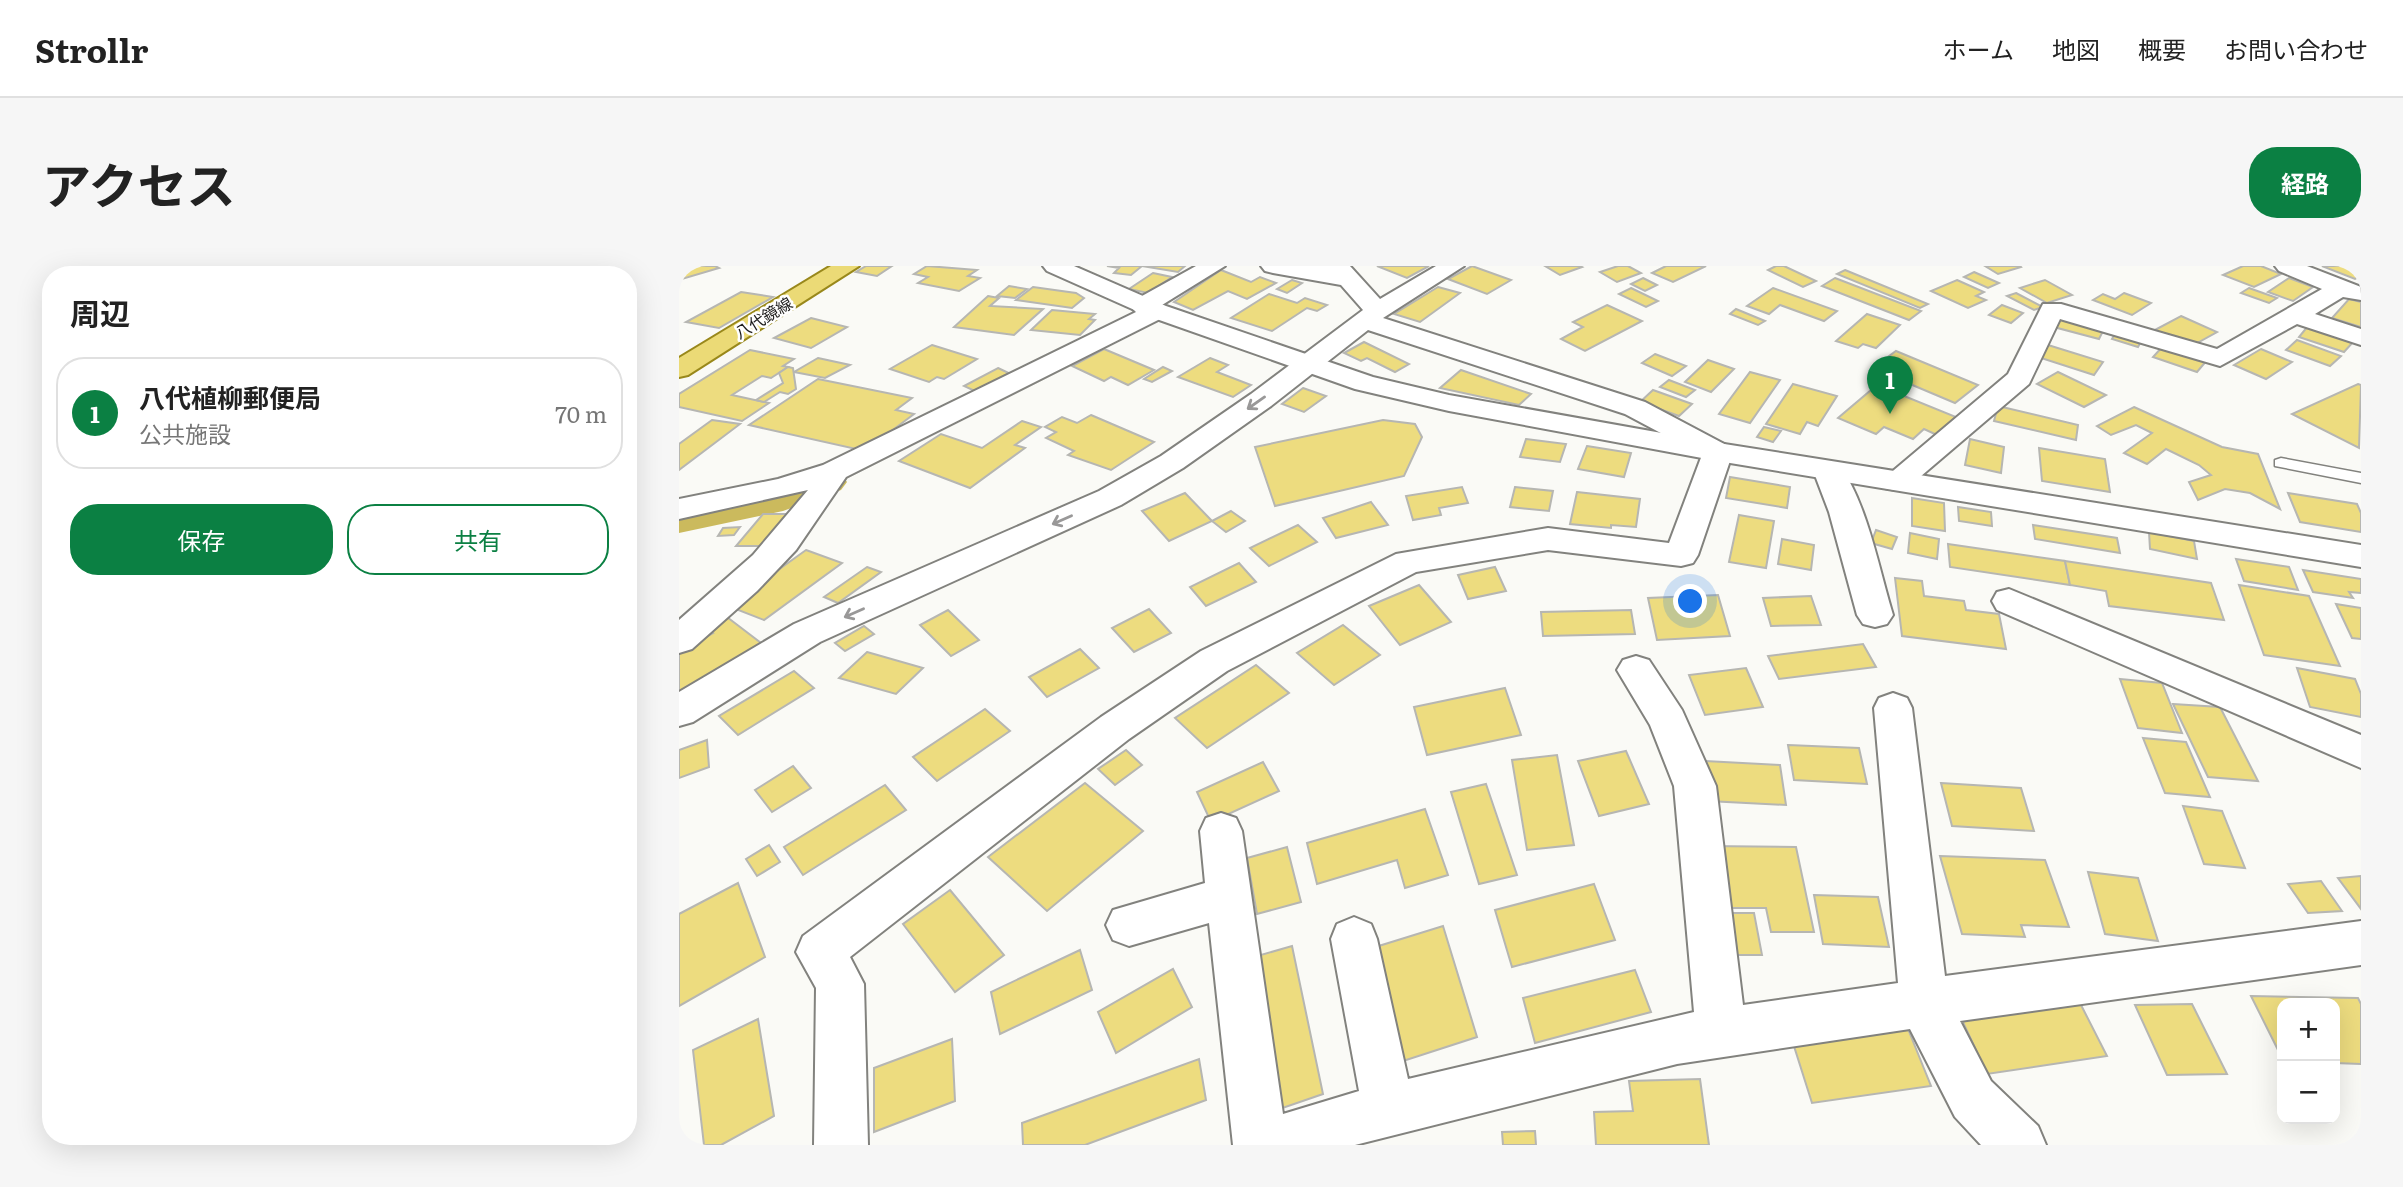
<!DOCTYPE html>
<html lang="ja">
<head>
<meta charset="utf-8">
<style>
  :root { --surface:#fff; --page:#f6f6f6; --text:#222; --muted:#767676; --line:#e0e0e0; --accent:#0b8043 }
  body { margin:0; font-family:Literata,"Noto Sans JP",serif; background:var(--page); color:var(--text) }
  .controls { position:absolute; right:21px; bottom:21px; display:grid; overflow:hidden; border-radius:14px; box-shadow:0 7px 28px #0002 }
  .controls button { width:63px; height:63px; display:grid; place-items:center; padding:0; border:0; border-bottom:2px solid var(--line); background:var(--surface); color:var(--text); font:35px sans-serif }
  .you { position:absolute; left:1012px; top:336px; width:24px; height:24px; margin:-18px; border:5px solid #fff; border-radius:50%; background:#1a73e8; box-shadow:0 0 0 10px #1a73e833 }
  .badge { display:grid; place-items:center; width:46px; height:46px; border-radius:50%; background:var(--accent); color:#fff; font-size:23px; font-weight:700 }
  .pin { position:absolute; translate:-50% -58px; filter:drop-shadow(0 2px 4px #0008) }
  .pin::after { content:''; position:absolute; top:37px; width:24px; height:21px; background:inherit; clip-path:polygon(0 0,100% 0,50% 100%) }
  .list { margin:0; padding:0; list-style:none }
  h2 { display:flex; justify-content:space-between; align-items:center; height:91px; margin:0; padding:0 28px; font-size:30px }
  h2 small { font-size:23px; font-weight:400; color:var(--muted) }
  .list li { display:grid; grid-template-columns:46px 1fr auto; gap:21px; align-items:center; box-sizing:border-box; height:112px; margin:0 14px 14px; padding:0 14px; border:2px solid var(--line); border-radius:28px }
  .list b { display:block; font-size:26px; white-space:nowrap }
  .list p { margin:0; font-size:23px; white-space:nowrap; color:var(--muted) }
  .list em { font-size:23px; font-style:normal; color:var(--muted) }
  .actions { display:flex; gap:14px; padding:21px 28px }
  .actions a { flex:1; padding:16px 0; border:2px solid var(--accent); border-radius:28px; text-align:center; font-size:24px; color:var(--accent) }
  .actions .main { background:var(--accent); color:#fff }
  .map { position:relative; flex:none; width:1682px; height:879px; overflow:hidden; border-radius:28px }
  header { display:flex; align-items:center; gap:42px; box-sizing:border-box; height:98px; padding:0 35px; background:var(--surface); border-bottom:2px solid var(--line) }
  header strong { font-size:33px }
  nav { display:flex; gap:38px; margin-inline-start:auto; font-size:24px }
  .intro { display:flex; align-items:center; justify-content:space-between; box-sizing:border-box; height:168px; padding:0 42px }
  h1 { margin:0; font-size:49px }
  .button { padding:18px 32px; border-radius:28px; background:var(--accent); color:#fff; font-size:24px; font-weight:700 }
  main { display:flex; gap:42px; padding:0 42px }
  aside { flex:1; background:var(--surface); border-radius:28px; box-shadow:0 7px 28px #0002 }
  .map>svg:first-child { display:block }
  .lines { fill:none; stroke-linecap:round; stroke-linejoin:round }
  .canal { fill:#cbba5d; fill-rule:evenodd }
  .building { fill:#eddc7f; stroke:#b6b6b2; stroke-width:2 }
  .lane-casing { stroke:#82827e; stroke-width:3 }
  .street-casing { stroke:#82827e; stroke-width:4 }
  .secondary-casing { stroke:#82827e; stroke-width:4 }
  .primary-casing { stroke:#99881b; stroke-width:4 }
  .lane { fill:#fff; fill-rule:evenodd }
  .street { fill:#fff; fill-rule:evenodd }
  .secondary { fill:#fff; fill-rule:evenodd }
  .primary { fill:#ebda76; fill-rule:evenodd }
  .oneway { stroke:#999898 }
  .labels { text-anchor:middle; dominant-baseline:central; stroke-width:5; stroke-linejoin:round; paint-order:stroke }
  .far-street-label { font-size:16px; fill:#1c1b1a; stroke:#fff }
</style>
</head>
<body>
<header>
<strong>Strollr</strong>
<nav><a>ホーム</a><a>地図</a><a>概要</a><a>お問い合わせ</a></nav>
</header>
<div class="intro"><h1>アクセス</h1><a class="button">経路</a></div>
<main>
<aside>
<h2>周辺<small></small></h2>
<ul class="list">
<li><span class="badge">1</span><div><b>八代植柳郵便局</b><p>公共施設</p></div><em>70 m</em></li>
</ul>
<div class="actions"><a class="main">保存</a><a>共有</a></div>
</aside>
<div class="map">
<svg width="1682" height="879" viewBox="0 0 1682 879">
  <rect width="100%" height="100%" fill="#fafaf6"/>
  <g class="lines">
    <!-- canal -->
    <path class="canal" d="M148 204 162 208 168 216 162 224 104 245 0 267V241L82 225Z"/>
  </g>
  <!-- building -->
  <g class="building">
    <path d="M3 0H36L40 2 3 13 0 11V1Z"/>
    <path d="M187 0H213L198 10 177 6Z"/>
    <path d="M248 0 298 4 289 10 301 12 280 25 239 17 249 11 235 8Z"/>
    <path d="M428 0H463L452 9 435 7 440 2Z"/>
    <path d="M463 0H506L499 6Z"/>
    <path d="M698 0H750L728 12Z"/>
    <path d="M793 0 832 14 808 28 769 13Z"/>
    <path d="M866 0H901L903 1 881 9Z"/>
    <path d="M939 0H949L962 7 938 16 921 6Z"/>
    <path d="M987 0H1027L994 16 973 7Z"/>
    <path d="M1097 0H1105L1137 15 1124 21 1089 4Z"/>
    <path d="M1306 0H1341L1342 1 1319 8Z"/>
    <path d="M1564 0H1582L1602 8 1575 21 1544 9Z"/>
    <path d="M1643 0H1682V10L1676 13Z"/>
    <path d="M542 4 572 16 581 11 597 17 568 33 549 25 514 44 495 36Z"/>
    <path d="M1166 4 1249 38 1241 42 1158 8Z"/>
    <path d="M1295 6 1320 17 1309 22 1285 11Z"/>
    <path d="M474 7 493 11 469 27 450 23Z"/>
    <path d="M964 12 978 19 966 25 952 18Z"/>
    <path d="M1156 12 1242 45 1230 54 1143 20Z"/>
    <path d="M1610 12 1634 21 1614 35 1589 26Z"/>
    <path d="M613 14 623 17 608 27 598 23Z"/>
    <path d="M1278 14 1305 26 1297 30 1307 34 1289 42 1252 25Z"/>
    <path d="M1366 14 1393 29 1368 37 1341 22Z"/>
    <path d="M330 20 348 23 336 32 318 30Z"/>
    <path d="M354 21 397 27 405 32 393 42 337 34Z"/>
    <path d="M759 21 781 27 741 56 715 48Z"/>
    <path d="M952 22 979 35 967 41 940 28Z"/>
    <path d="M1094 22 1158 45 1145 55 1101 39 1090 48 1068 40Z"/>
    <path d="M1570 22 1598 32 1590 37 1562 27Z"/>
    <path d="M62 26 94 31 40 62 7 56Z"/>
    <path d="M1337 27 1364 41 1355 44 1328 30Z"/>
    <path d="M1445 27 1472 37 1453 49 1414 34 1424 28 1436 33Z"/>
    <path d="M590 28 618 37 626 32 648 39 638 45 628 42 593 65 552 52Z"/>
    <path d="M309 30 320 32 311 40 364 43 335 69 275 61Z"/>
    <path d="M1670 33 1682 36V61L1653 52Z"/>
    <path d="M928 39 963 55 906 85 882 73 904 61 894 56Z"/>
    <path d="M1323 39 1344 47 1332 57 1310 49Z"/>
    <path d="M1057 43 1086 55 1079 59 1051 48Z"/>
    <path d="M373 44 416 48 410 53 416 54 401 69 352 64Z"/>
    <path d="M1188 48 1221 59 1197 82 1184 78 1179 82 1157 75Z"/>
    <path d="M1377 50 1425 63 1420 73 1371 60Z"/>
    <path d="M1502 50 1538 66 1511 81 1474 65Z"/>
    <path d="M132 52 168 61 132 82 95 72Z"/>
    <path d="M1629 60 1675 75 1665 86 1620 71Z"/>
    <path d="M1438 65 1464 72 1459 81 1433 73Z"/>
    <path d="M1618 74 1662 90 1651 100 1607 84Z"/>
    <path d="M685 76 730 98 716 106 688 92 682 95 665 87Z"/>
    <path d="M253 79 298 93 265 113 258 111 250 116 211 103Z"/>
    <path d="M1369 79 1424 96 1415 109 1359 91Z"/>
    <path d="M1485 79 1529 93 1518 106 1474 91Z"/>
    <path d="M425 83 475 104 449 119 432 111 425 115 393 100Z"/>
    <path d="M1582 83 1613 96 1587 113 1555 99Z"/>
    <path d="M71 84 115 93 104 100 109 101 92 112 83 110 53 129 90 137 63 155 0 141V128Z"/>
    <path d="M1217 85 1299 119 1276 137 1212 110 1221 104 1202 96Z"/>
    <path d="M976 88 1007 100 993 110 963 97Z"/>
    <path d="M139 92 171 99 146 112 115 106Z"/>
    <path d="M531 92 549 99 538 106 572 119 554 131 499 111Z"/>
    <path d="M1029 94 1055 103 1032 126 1006 116Z"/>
    <path d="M109 101 114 102 117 123 109 128 101 126 85 136 77 134 104 117 100 107Z"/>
    <path d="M484 101 493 105 473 116 465 113Z"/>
    <path d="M319 102 334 109 300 127 285 120Z"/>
    <path d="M782 104 852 128 840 139 761 122Z"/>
    <path d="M1071 106 1101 114 1071 157 1040 148Z"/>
    <path d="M1379 106 1427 129 1405 141 1358 118Z"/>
    <path d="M139 113 233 132 217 144 235 148 186 185 70 159Z"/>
    <path d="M990 114 1016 124 1007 131 981 121Z"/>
    <path d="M1114 118 1158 130 1139 160 1128 156 1121 168 1087 158Z"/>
    <path d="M1679 118 1682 119 1680 182 1613 148Z"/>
    <path d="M1198 119 1277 151 1258 169 1245 163 1234 173 1205 161 1197 168 1159 152Z"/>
    <path d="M624 122 647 130 625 146 603 138Z"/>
    <path d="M974 124 1013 138 1000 150 961 136Z"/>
    <path d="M1319 140 1399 159 1397 174 1315 155Z"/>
    <path d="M1455 141 1543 181 1579 188 1601 243 1571 227 1546 223 1519 234 1510 216 1532 209 1520 199 1487 183 1468 198 1445 187 1473 167 1457 159 1432 169 1418 160Z"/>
    <path d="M412 149 475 176 432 204 389 189 395 185 367 172 377 166 366 161 383 151 398 157Z"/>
    <path d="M33 154 61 158 0 204V178Z"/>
    <path d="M704 154 736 158 743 171 725 210 596 240 576 181Z"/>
    <path d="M343 155 362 161 336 179 346 182 291 222 220 195 262 168 303 182Z"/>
    <path d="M1085 161 1102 165 1094 176 1078 171Z"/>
    <path d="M847 173 887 178 881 196 841 191Z"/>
    <path d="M1291 173 1325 181 1322 207 1286 199Z"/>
    <path d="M908 180 952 187 945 211 899 203Z"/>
    <path d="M1360 182 1426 193 1431 226 1363 215Z"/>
    <path d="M1051 211 1111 221 1108 242 1047 232Z"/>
    <path d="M783 221 789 237 760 242 762 249 734 254 727 230Z"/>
    <path d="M836 221 874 225 870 245 831 241Z"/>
    <path d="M898 226 961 233 957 261 932 259V262L891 258Z"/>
    <path d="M506 227 533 255 490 275 463 245Z"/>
    <path d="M1609 227 1678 238 1682 247V266L1621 256Z"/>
    <path d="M1233 232 1265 237 1266 265 1233 260Z"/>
    <path d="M692 236 709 259 657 272 644 252Z"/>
    <path d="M1279 241 1312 246 1313 260 1280 255Z"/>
    <path d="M552 245 566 255 547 266 533 255Z"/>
    <path d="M84 248H114L88 280H57Z"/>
    <path d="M1060 249 1095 255 1087 302 1050 296Z"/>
    <path d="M619 259 638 276 590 300 571 282Z"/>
    <path d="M1354 259 1438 272 1441 287 1356 273Z"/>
    <path d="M61 261 55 269 39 270 44 262Z"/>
    <path d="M1197 264 1218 271 1213 283 1192 277Z"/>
    <path d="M1470 266 1515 275 1518 293 1471 283Z"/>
    <path d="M1231 267 1260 273 1258 293 1229 287Z"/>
    <path d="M1103 273 1135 279 1132 304 1099 298Z"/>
    <path d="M1269 278 1386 295 1391 319 1271 301Z"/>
    <path d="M127 284 163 297 85 354 49 340Z"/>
    <path d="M1557 293 1610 301 1619 324 1565 315Z"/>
    <path d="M1386 295 1532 317 1545 354 1430 340 1427 325 1391 319Z"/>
    <path d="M560 297 577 316 527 340 511 321Z"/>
    <path d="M188 301 202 306 159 337 145 331Z"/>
    <path d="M816 301 827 325 789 333 779 309Z"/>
    <path d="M1624 304 1682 313V327L1670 326 1674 332 1634 326Z"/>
    <path d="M1216 312 1243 315 1245 330 1285 335 1287 344 1320 348 1327 383 1223 370Z"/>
    <path d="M740 319 772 356 721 379 690 340Z"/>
    <path d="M1560 319 1630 330 1661 400 1585 389Z"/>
    <path d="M1039 329 1051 370 978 374 969 332Z"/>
    <path d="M1132 330 1142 359 1092 360 1084 332Z"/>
    <path d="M1657 338 1682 342V373L1673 372Z"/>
    <path d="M470 343 492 367 455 386 433 362Z"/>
    <path d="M269 344 300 374 272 390 241 359Z"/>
    <path d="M952 344 956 368 864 370 862 346Z"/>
    <path d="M44 348 86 380 0 432V380L7 382 34 367 24 359Z"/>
    <path d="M664 359 701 389 655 419 618 387Z"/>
    <path d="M185 360 195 368 166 385 156 377Z"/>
    <path d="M1184 378 1197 401 1100 413 1089 390Z"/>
    <path d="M401 383 420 402 368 431 350 411Z"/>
    <path d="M188 386 244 402 217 428 160 412Z"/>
    <path d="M577 399 610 427 528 482 496 452Z"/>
    <path d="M1067 402 1084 441 1026 449 1010 409Z"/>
    <path d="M1618 402 1676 413 1682 428V451L1631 441Z"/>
    <path d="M115 405 135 422 59 469 40 450Z"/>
    <path d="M1441 413 1483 417 1503 467 1459 462Z"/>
    <path d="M826 422 842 469 748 489 735 441Z"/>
    <path d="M1494 438 1541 441 1579 515 1529 511Z"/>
    <path d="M306 443 331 465 258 515 234 491Z"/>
    <path d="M1464 472 1507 476 1531 531 1486 527Z"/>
    <path d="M28 474 30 501 0 512V484Z"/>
    <path d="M1109 479 1180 482 1188 518 1115 514Z"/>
    <path d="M447 484 463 499 436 519 419 503Z"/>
    <path d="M947 485 970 538 920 550 899 495Z"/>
    <path d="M878 489 895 579 848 584 833 494Z"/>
    <path d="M1026 495 1101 499 1107 539 1029 535Z"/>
    <path d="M584 496 600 525 532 556 518 526Z"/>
    <path d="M114 500 132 522 93 546 76 524Z"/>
    <path d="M406 517 464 565 368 645 309 591Z"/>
    <path d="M1262 517 1342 522 1355 565 1273 560Z"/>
    <path d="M807 518 838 609 800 618 772 526Z"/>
    <path d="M206 519 227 544 124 609 105 581Z"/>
    <path d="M1504 540 1543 545 1566 602 1525 598Z"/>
    <path d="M746 543 769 609 726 622 718 594 638 618 628 577Z"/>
    <path d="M90 579 101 596 78 610 67 593Z"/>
    <path d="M1027 580 1117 581 1135 666H1092L1087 642H1035Z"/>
    <path d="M608 581 622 636 578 648 568 592Z"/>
    <path d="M1261 590 1366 594 1390 661 1342 659 1346 671 1283 668Z"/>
    <path d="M1409 606 1459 612 1479 675 1426 668Z"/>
    <path d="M1682 610V643L1659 612Z"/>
    <path d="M1642 615 1663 645 1629 647 1609 618Z"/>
    <path d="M59 617 86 691 0 740V648Z"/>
    <path d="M915 618 936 674 833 701 816 644Z"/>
    <path d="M271 624 325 689 276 726 224 658Z"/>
    <path d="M1135 629 1199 631 1210 681 1144 678Z"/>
    <path d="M1032 647H1075L1083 689H1038Z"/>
    <path d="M764 660 798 771 718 797 690 683Z"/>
    <path d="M613 680 644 828 592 846 568 693Z"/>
    <path d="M401 684 413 724 321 768 312 726Z"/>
    <path d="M494 703 513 741 437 787 419 746Z"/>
    <path d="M956 704 972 746 856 777 844 732Z"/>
    <path d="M1572 730 1679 732 1682 738V798L1656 797V737H1603V792Z"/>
    <path d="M1401 737 1428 790 1308 808 1283 754Z"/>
    <path d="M1513 738 1548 808 1488 809 1456 739Z"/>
    <path d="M79 753 95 850 42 879H25L14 784Z"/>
    <path d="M1229 763 1252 820 1133 837 1114 777Z"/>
    <path d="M273 773 276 835 195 866V802Z"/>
    <path d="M520 793 527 834 406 879H344L343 857Z"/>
    <path d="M1021 813 1030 879H917L915 846 954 845 950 815Z"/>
    <path d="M856 865 857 879H824L823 866Z"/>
  </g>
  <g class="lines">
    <defs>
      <path id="lane" d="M1602 192 1682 207V217L1596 200V194Z"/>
      <g id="street">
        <path d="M517 0H546L483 39 490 45 487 50 167 211 117 284 78 325 13 383 0 387V354L74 289 129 224 0 253V233L99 213 144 199 457 46 451 40 454 35Z"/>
        <path d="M582 0H671L701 33 757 0H785L704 52 966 136 1049 180 1054 186 1019 289 1014 297 1002 300 869 284 737 306 548 405 450 473 171 691 185 718 189 879H135L137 722 117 686 124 670 422 451 522 385 717 288 869 262 990 277 1023 189 946 148 689 64 592 140 504 202 442 239 141 376 14 456 0 460V426L115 358 420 225 482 190 572 128 684 44 662 19 594 7 586 5Z"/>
        <path d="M1596 0H1628L1682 21V34L1664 31 1636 48 1682 63V79L1618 58 1541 100 1381 53 1350 118 1228 222 1217 224 1206 222 1202 215 1329 108 1364 38H1382L1538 83 1643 23 1600 5Z"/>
        <path d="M1149 195 1160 198C1189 240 1199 300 1214 349L1208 358 1196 361 1184 358 1178 349 1150 246 1134 204 1138 198Z"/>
        <path d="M1330 323 1682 469V502L1318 344 1313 335 1318 326Z"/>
        <path d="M957 390 970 394 1003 444 1037 520 1064 739 1219 717 1195 442 1200 432 1214 427 1228 432 1233 442 1266 710 1682 655V699L1281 755 1312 815 1359 860 1367 879H1302L1276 851 1231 763 998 798 676 879H554L530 657 450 680 434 674 427 659 434 644 526 617 521 565 527 552 542 547 557 552 563 565 604 848 680 825 652 673 658 658 675 651 692 658 698 673 729 813 1015 746 995 520 971 459 938 404 944 394Z"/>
      </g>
      <path id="secondary" d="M364 0H395L487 40 694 111 770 129 1039 177 1682 279V301L1039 195 770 145 676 123 469 50 368 5Z"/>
      <path id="primary" d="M152 0H180L9 109 0 111V92Z"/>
    </defs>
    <!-- lane casing -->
    <use href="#lane" class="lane-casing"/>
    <!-- street casing -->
    <use href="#street" class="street-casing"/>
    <!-- secondary casing -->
    <use href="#secondary" class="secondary-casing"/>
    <!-- primary casing -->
    <use href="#primary" class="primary-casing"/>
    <!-- lane -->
    <use href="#lane" class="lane"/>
    <!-- street -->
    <use href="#street" class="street"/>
    <!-- secondary -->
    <use href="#secondary" class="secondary"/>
    <!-- primary -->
    <use href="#primary" class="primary"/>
  </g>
  <!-- one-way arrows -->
  <defs><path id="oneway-shaft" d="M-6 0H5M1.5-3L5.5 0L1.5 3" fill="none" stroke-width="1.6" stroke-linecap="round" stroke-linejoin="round" transform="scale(1.75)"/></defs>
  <g class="oneway">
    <use href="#oneway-shaft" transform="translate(577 137) rotate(145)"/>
    <use href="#oneway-shaft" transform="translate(383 254) rotate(156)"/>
    <use href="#oneway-shaft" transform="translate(175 347) rotate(156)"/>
  </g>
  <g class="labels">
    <!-- far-street labels -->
    <g class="far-street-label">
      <text transform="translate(84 51) rotate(-31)">八代鏡線</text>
    </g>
  </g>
</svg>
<div class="controls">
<button>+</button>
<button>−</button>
</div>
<div class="you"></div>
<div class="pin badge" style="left:1211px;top:148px">1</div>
</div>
</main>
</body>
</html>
